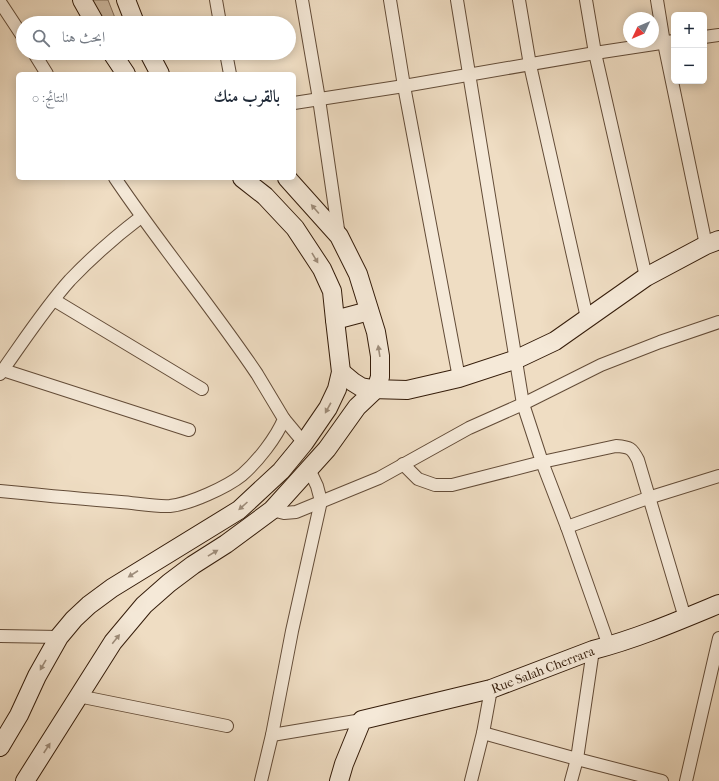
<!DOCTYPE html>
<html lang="ar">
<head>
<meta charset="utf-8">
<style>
  :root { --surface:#fff; --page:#f2f2f3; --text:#1f2937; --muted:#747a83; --line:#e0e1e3 }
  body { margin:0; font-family:"IM FELL French Canon",Amiri,serif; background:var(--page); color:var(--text); direction:rtl }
  .controls { position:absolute; right:12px; top:12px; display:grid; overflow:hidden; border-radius:6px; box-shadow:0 2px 10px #0003 }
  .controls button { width:36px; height:36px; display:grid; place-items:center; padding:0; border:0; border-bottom:1px solid var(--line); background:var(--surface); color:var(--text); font:20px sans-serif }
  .compass { position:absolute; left:623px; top:12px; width:36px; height:36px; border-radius:50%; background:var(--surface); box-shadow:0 2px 10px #0003; rotate:226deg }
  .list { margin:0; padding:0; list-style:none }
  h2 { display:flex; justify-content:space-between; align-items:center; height:52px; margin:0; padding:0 16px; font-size:17px }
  h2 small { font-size:13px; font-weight:400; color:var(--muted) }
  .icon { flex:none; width:22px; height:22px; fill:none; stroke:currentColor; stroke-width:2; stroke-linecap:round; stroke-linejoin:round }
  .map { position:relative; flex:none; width:719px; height:781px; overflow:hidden; direction:ltr }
  .search { position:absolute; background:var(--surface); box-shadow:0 2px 10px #0003; left:16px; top:16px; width:280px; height:44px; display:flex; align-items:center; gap:10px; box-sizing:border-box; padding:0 14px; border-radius:22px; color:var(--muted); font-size:15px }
  .panel { position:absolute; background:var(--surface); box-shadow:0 2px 10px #0003; left:16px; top:72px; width:280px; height:108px; border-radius:6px; direction:rtl }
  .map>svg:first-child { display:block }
  .green { fill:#cfbca4; stroke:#826c57 }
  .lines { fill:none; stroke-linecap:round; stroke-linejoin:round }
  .street-casing { stroke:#634c38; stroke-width:14 }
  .secondary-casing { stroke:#341c0a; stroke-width:20 }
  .street { stroke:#f5e9d8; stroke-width:12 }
  .secondary { stroke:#f5e9d8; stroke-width:18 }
  .oneway { fill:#9e8d7b }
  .labels { text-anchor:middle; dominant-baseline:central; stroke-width:3.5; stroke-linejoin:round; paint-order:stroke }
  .street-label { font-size:13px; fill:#341c0a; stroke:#f5e9d8 }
</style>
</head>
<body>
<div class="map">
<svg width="719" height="781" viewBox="0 0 719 781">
  <rect width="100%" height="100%" fill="#efddc3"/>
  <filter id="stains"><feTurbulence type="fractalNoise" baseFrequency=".005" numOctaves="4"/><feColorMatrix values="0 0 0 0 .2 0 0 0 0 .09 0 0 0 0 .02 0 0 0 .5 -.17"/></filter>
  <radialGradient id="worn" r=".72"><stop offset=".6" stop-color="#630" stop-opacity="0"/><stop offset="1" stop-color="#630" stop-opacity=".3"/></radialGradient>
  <!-- green -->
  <path class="green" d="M88 0H108L117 23H100Z"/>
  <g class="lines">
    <defs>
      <g id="street">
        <path d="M216 0 220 23"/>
        <path d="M302 0 319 99 339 236"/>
        <path d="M390 0 404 86 459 378"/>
        <path d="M457 0 523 404 542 462 567 527 609 646"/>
        <path d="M519 0 530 65 587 318"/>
        <path d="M586 0 595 53 646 277"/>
        <path d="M657 0 664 43 706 245"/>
        <path d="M0 2 23 37"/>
        <path d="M704 37 719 35"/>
        <path d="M34 53 47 74"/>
        <path d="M226 53 230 74"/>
        <path d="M294 103 404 86 595 53 674 41"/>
        <path d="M54 300 202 389"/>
        <path d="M3 370 189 430"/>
        <path d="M0 374C23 342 44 309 70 280 92 257 116 236 141 217"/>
        <path d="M284 419 304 443"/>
        <path d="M403 464 418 479 435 485H452L542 462 616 446C630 447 632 448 638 460L685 618"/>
        <path d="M0 491C40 495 81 499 121 502 135 503 157 507 170 506 190 504 227 487 242 475 258 461 276 438 284 419 275 404 266 389 257 374 212 307 160 245 115 178"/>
        <path d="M272 510 284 513 296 512 379 478 469 428 523 404 601 365 660 342 719 322"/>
        <path d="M567 527 648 498 719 476"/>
        <path d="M0 636 59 637"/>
        <path d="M78 696 227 726"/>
        <path d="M483 733 577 759 662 781"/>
        <path d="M272 735 362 720"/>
        <path d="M261 781 272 735 292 631 321 501 317 486 309 469"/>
        <path d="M471 781 483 733 491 689"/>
        <path d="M571 781 577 759 593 650"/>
        <path d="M686 781 719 638"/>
      </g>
      <g id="secondary">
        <path d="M82 0 95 23"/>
        <path d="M126 0 135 23"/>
        <path d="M112 53 126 74"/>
        <path d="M149 53 160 74"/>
        <path d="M335 320 369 311"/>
        <path d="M341 372 353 382 361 387 372 389 407 390 459 378 517 359 555 341 646 277 706 245 719 240"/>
        <path d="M0 747 19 715 37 676 59 637 74 619 89 605 112 588 239 510 281 471 304 443 328 408 337 389 341 372 335 320 332 291 322 269 295 228 265 196 242 178"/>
        <path d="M25 781 113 642 144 605 169 583 193 565 226 544 272 510 327 449 357 407 376 389 380 377V356L376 332 358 274 339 236 287 178"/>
        <path id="s1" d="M339 781 344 764 362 720 491 689 593 650C636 639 678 621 719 604"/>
      </g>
    </defs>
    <!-- street casing -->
    <use href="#street" class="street-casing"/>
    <!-- secondary casing -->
    <use href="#secondary" class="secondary-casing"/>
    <!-- street -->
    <use href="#street" class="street"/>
    <!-- secondary -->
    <use href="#secondary" class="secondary"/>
  </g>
  <!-- one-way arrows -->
  <defs><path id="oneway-solid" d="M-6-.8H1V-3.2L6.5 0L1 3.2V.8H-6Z"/></defs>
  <g class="oneway">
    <use href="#oneway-solid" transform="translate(315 209) rotate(-131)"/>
    <use href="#oneway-solid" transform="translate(315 258) rotate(59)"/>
    <use href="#oneway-solid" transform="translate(379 351) rotate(-99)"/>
    <use href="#oneway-solid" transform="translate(328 408) rotate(119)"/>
    <use href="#oneway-solid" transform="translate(243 506) rotate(138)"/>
    <use href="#oneway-solid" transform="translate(213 553) rotate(-31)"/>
    <use href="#oneway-solid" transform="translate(133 574) rotate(147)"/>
    <use href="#oneway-solid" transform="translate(116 639) rotate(-51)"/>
    <use href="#oneway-solid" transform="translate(43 665) rotate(120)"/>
    <use href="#oneway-solid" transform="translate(47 748) rotate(-57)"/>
  </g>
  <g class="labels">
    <!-- street labels -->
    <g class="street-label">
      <text stroke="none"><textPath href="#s1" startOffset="253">Rue Salah Cherrara</textPath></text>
    </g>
  </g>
  <rect width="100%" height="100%" filter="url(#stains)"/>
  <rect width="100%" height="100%" fill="url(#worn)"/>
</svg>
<div class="controls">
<button>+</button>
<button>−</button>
</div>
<svg class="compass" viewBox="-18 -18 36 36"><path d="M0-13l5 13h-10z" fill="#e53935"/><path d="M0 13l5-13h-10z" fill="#747a83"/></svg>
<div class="search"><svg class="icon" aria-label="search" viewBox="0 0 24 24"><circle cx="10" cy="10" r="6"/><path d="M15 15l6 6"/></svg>ابحث هنا</div>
<section class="panel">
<h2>بالقرب منك<small>النتائج: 0</small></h2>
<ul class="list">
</ul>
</section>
</div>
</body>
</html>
